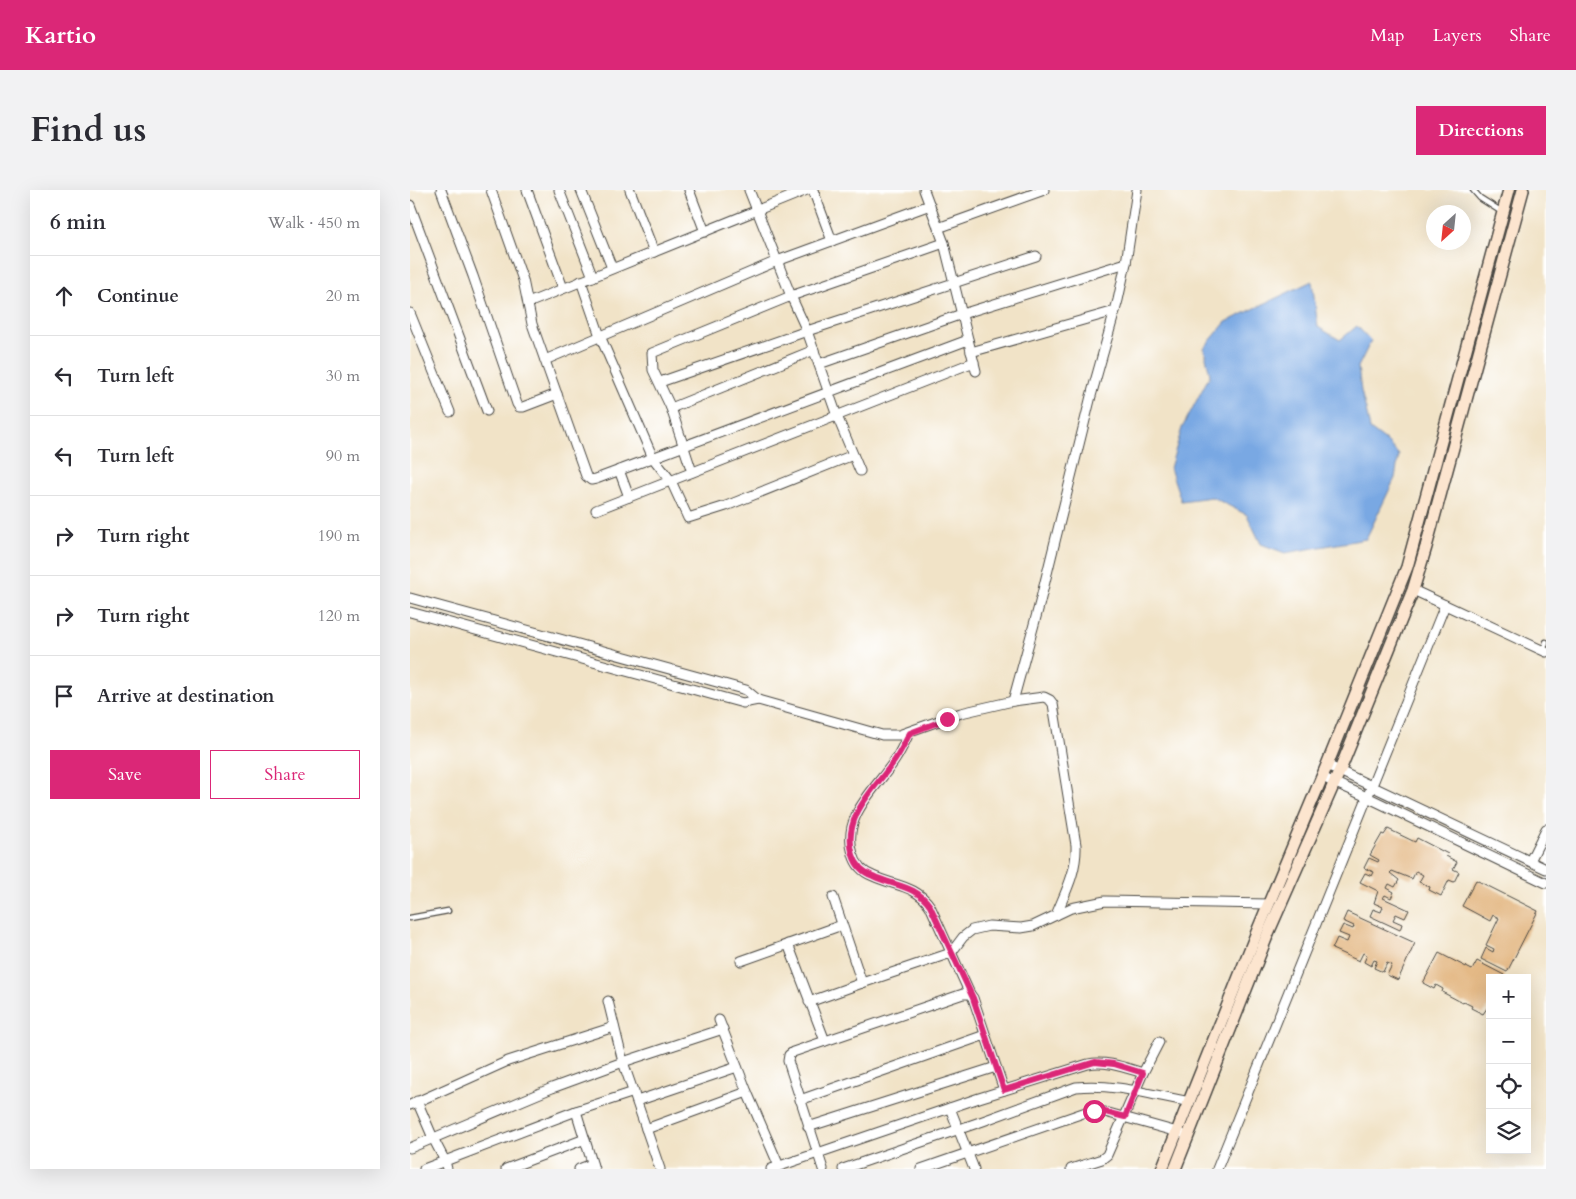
<!DOCTYPE html>
<html lang="en">
<head>
<meta charset="utf-8">
<style>
  :root { --surface:#fff; --page:#f2f2f3; --text:#2b2b33; --muted:#7c7c81; --line:#e1e1e2; --accent:#db2777 }
  body { margin:0; font-family:Cardo,serif; background:var(--page); color:var(--text) }
  .controls { position:absolute; right:15px; bottom:15px; display:grid; overflow:hidden; border-radius:0px; box-shadow:0 5px 20px #0002 }
  .controls button { width:45px; height:45px; display:grid; place-items:center; padding:0; border:0; border-bottom:1px solid var(--line); background:var(--surface); color:var(--text); font:25px sans-serif }
  .compass { position:absolute; left:1016px; top:15px; width:45px; height:45px; border-radius:50%; background:var(--surface); box-shadow:0 5px 20px #0002; rotate:207deg }
  .stop { position:absolute; width:15px; height:15px; margin:-11px; border:4px solid #db2777; border-radius:50%; background:#fff }
  .stop.end { background:#db2777; border-color:#fff; box-shadow:0 1px 5px #0008 }
  .list { margin:0; padding:0; list-style:none }
  h2 { display:flex; justify-content:space-between; align-items:center; height:65px; margin:0; padding:0 20px; font-size:21px }
  h2 small { font-size:16px; font-weight:400; color:var(--muted) }
  .list li { display:grid; grid-template-columns:32px 1fr auto; gap:15px; align-items:center; box-sizing:border-box; height:80px; padding:0 20px; border-top:1px solid var(--line) }
  .list b { display:block; font-size:19px; white-space:nowrap }
  .list em { font-size:16px; font-style:normal; color:var(--muted) }
  .actions { display:flex; gap:10px; padding:15px 20px }
  .actions a { flex:1; padding:11px 0; border:1px solid var(--accent); border-radius:0px; text-align:center; font-size:18px; color:var(--accent) }
  .actions .main { background:var(--accent); color:#fff }
  .icon { flex:none; width:28px; height:28px; fill:none; stroke:currentColor; stroke-width:2; stroke-linecap:round; stroke-linejoin:round }
  .map { position:relative; flex:none; width:1136px; height:979px; overflow:hidden; border-radius:0px }
  header { display:flex; align-items:center; gap:30px; box-sizing:border-box; height:70px; padding:0 25px; background:var(--accent); color:#fff }
  header strong { font-size:24px }
  nav { display:flex; gap:28px; margin-inline-start:auto; font-size:18px }
  .intro { display:flex; align-items:center; justify-content:space-between; box-sizing:border-box; height:120px; padding:0 30px }
  h1 { margin:0; font-size:35px }
  .button { padding:12px 22px; border-radius:0px; background:var(--accent); color:#fff; font-size:18px; font-weight:700 }
  main { display:flex; gap:30px; padding:0 30px }
  aside { flex:1; background:var(--surface); border-radius:0px; box-shadow:0 5px 20px #0002 }
  .map>svg:first-child { display:block }
  .water { fill:#79a8e3; stroke:#526a87 }
  .building { fill:#e4b986 }
  .lines { fill:none; stroke-linecap:round; stroke-linejoin:round }
  .lane-casing { stroke:#494742; stroke-width:7 }
  .street-casing { stroke:#494742; stroke-width:11 }
  .secondary-casing { stroke:#494742; stroke-width:14 }
  .lane { stroke:#fff; stroke-width:4.5 }
  .street { stroke:#fff; stroke-width:9 }
  .secondary { stroke:#fce5cf; stroke-width:11 }
  .route { stroke:#db2777; stroke-width:6 }
</style>
</head>
<body>
<header>
<strong>Kartio</strong>
<nav><a>Map</a><a>Layers</a><a>Share</a></nav>
</header>
<div class="intro"><h1>Find us</h1><a class="button">Directions</a></div>
<main>
<aside>
<h2>6 min<small>Walk · 450 m</small></h2>
<ul class="list">
<li><svg class="icon" aria-label="ahead" viewBox="0 0 24 24"><path d="M12 20V5M6 11l6-6 6 6"/></svg><div><b>Continue</b></div><em>20 m</em></li>
<li><svg class="icon" aria-label="left" viewBox="0 0 24 24"><path d="M17 20v-9H6M10 6l-5 5 5 5"/></svg><div><b>Turn left</b></div><em>30 m</em></li>
<li><svg class="icon" aria-label="left" viewBox="0 0 24 24"><path d="M17 20v-9H6M10 6l-5 5 5 5"/></svg><div><b>Turn left</b></div><em>90 m</em></li>
<li><svg class="icon" aria-label="right" viewBox="0 0 24 24"><path d="M7 20v-9h11M14 6l5 5-5 5"/></svg><div><b>Turn right</b></div><em>190 m</em></li>
<li><svg class="icon" aria-label="right" viewBox="0 0 24 24"><path d="M7 20v-9h11M14 6l5 5-5 5"/></svg><div><b>Turn right</b></div><em>120 m</em></li>
<li><svg class="icon" aria-label="arrive" viewBox="0 0 24 24"><path d="M6 21V4h12l-3 4 3 4H6"/></svg><div><b>Arrive at destination</b></div></li>
</ul>
<div class="actions"><a class="main">Save</a><a>Share</a></div>
</aside>
<div class="map">
<svg width="1136" height="979" viewBox="0 0 1136 979">
  <rect width="100%" height="100%" fill="#fff"/>
  <filter id="ink" filterUnits="userSpaceOnUse"><feTurbulence type="fractalNoise" baseFrequency=".02" numOctaves="2"/><feDisplacementMap in="SourceGraphic" scale="10" xChannelSelector="R" yChannelSelector="G"/><feConvolveMatrix kernelMatrix="1 2 1 2 8 2 1 2 1" color-interpolation-filters="sRGB"/></filter>
  <filter id="wash" filterUnits="userSpaceOnUse"><feTurbulence type="fractalNoise" baseFrequency=".0096" numOctaves="4" result="noise"/><feDisplacementMap in="SourceGraphic" scale="20" xChannelSelector="R" yChannelSelector="G"/><feGaussianBlur stdDeviation="1.12" result="paint"/><feColorMatrix in="noise" values="0 0 0 0 0 0 0 0 0 0 0 0 0 0 0 0 0 1.4 0 .05"/><feComposite in="paint" operator="in"/></filter>
  <g filter="url(#wash)">
    <rect width="100%" height="100%" fill="#f1e3c7"/>
    <!-- water -->
    <path class="water" d="M902 91 908 137 930 150 947 136 961 151 948 177 951 201 956 220 960 239 976 251 989 265 985 288 956 349 875 363 851 354 837 325 802 307 771 311 760 278 772 238 800 185 794 158 816 132Z"/>
    <g id="blocks">
      <!-- building -->
      <g class="building">
        <path d="M978 639 1005 652 1007 648 1038 664 1036 666 1047 672 1043 679 1049 682 1044 692 1039 690 1031 706 1019 700 1020 697 1009 692 1013 685 1006 681 1002 689 982 681 980 683 989 690 985 697 979 694 977 698 984 702 981 708 975 705 973 708 999 720 995 728 986 724 983 730 992 734 990 740 960 726 963 719 971 722 973 717 964 713 968 701 950 692 955 683 962 686 964 682 954 678 959 668 968 672 969 670 960 665 972 644 974 645Z"/>
        <path d="M1066 690 1128 721 1097 782 1071 769 1076 758 1083 762 1084 759 1076 755 1089 728 1083 725 1080 731 1052 716Z"/>
        <path d="M937 722 1005 753 988 790 977 785 982 775 977 773 973 782 964 778 967 771 964 770 961 776 954 772 957 765 953 763 949 771 922 759 927 748 937 752 939 747 929 743 933 735 943 739 944 736 933 731Z"/>
        <path d="M1029 763 1062 780 1067 771 1094 785 1093 788H1080V814L1073 824 1061 818 1062 816 1054 812 1053 813 1032 802 1033 799 1026 795 1024 799 1013 793Z"/>
      </g>
    </g>
  </g>
  <g filter="url(#ink)">
    <use href="#blocks" fill-opacity="0" stroke="#494742" stroke-width="1"/>
    <g class="lines">
      <defs>
        <g id="lane">
          <path d="M1063 0 1070 8 1092 22"/>
          <path d="M1133 461 1136 452"/>
          <path d="M0 728 38 721"/>
        </g>
        <g id="street">
          <path d="M31 0 63 86 107 214 109 217H113L147 204"/>
          <path d="M81 0 113 90 122 134 176 286 181 290 186 289 558 150"/>
          <path d="M117 0 153 98"/>
          <path d="M149 0 183 87"/>
          <path d="M171 0 202 78"/>
          <path d="M220 0 244 62"/>
          <path d="M279 0 295 42"/>
          <path d="M339 0 381 106 397 141 427 226 450 281"/>
          <path d="M403 0 422 51"/>
          <path d="M514 0 534 53 566 181"/>
          <path d="M0 15 77 221"/>
          <path d="M528 38 634 0"/>
          <path d="M171 91 190 146 243 268 261 291 278 328 316 316 443 265"/>
          <path d="M118 113 397 0"/>
          <path d="M0 123 40 222"/>
          <path d="M561 162 705 121"/>
          <path d="M135 170 367 71 520 15"/>
          <path d="M409 174 552 124 716 73"/>
          <path d="M253 191 397 141 626 66"/>
          <path d="M261 218 404 160"/>
          <path d="M209 280 219 307"/>
          <path d="M282 282 261 218 243 180 242 163 381 106 534 53"/>
          <path d="M186 320 564 172"/>
          <path d="M1003 400 1136 462"/>
          <path d="M0 408 336 500 348 510"/>
          <path d="M0 422 333 513 348 510 472 545H489L551 523 603 511 634 507 640 510 643 514 666 655C667 681 656 701 646 725"/>
          <path d="M603 511 629 416 681 206 708 110 716 73 727 0"/>
          <path d="M499 543C495 552 491 561 485 570 466 599 431 626 443 664 446 675 452 682 463 686 484 696 506 695 520 716L560 804"/>
          <path d="M917 575 1136 679"/>
          <path d="M912 587 957 607 1136 693"/>
          <path d="M1120 671 1136 639"/>
          <path d="M423 707 452 793"/>
          <path d="M378 754 415 851"/>
          <path d="M331 771 432 735"/>
          <path d="M198 811 213 872 250 979"/>
          <path d="M399 812 452 793 541 763 553 747 562 740 579 736 611 738 623 736 661 718 695 711 859 714"/>
          <path d="M309 830 337 902 369 976"/>
          <path d="M390 910 575 845"/>
          <path d="M7 911 23 948 35 971 37 979"/>
          <path d="M227 911 327 877"/>
          <path d="M0 915 98 871 204 837"/>
          <path d="M540 918 564 979"/>
          <path d="M166 921 184 979"/>
          <path d="M398 937 586 877"/>
          <path d="M236 939 337 902"/>
          <path d="M0 958 142 898 213 872 313 839"/>
          <path d="M14 979 166 921 224 902"/>
          <path d="M96 979 175 949"/>
          <path d="M169 979 182 974"/>
          <path d="M361 979 569 908 678 874C696 870 716 878 733 883"/>
          <path d="M413 979 378 871 379 865 383 862 553 804H560L563 808 594 900"/>
          <path d="M433 979 573 931 666 897C704 893 742 905 780 912"/>
          <path d="M511 979 676 922H695L771 943"/>
          <path d="M661 979 692 969 697 965 733 883 749 852"/>
          <path d="M807 979 1035 415"/>
        </g>
        <g id="secondary">
          <path d="M752 979 849 737 917 575 997 377 1099 0"/>
          <path d="M765 979 859 741 930 580 1003 400 1016 357 1113 0"/>
        </g>
      </defs>
      <!-- lane casing -->
      <use href="#lane" class="lane-casing"/>
      <!-- street casing -->
      <use href="#street" class="street-casing"/>
      <!-- secondary casing -->
      <use href="#secondary" class="secondary-casing"/>
      <!-- lane -->
      <use href="#lane" class="lane"/>
      <!-- street -->
      <use href="#street" class="street"/>
      <!-- secondary -->
      <use href="#secondary" class="secondary"/>
    </g>
  </g>
  <g class="lines" filter="url(#ink)">
    <!-- route -->
    <path class="route" d="M537 529 500 543C495 552 491 561 485 570 466 598 431 626 443 665 446 675 452 682 463 686 483 696 506 695 520 716L563 808 594 900 685 872 704 874 733 883 715 927 695 922 684 921"/>
  </g>
</svg>
<div class="controls">
<button>+</button>
<button>−</button>
<button><svg class="icon" aria-label="locate" viewBox="0 0 24 24"><circle cx="12" cy="12" r="6"/><path d="M12 2v4M12 18v4M2 12h4M18 12h4"/></svg></button>
<button><svg class="icon" aria-label="layers" viewBox="0 0 24 24"><path d="M12 4l9 5-9 5-9-5zM3 14l9 5 9-5"/></svg></button>
</div>
<svg class="compass" viewBox="-18 -18 36 36"><path d="M0-13l5 13h-10z" fill="#e53935"/><path d="M0 13l5-13h-10z" fill="#7c7c81"/></svg>
<div class="stop" style="left:684px;top:921px"></div>
<div class="stop end" style="left:537px;top:529px"></div>
</div>
</main>
</body>
</html>
